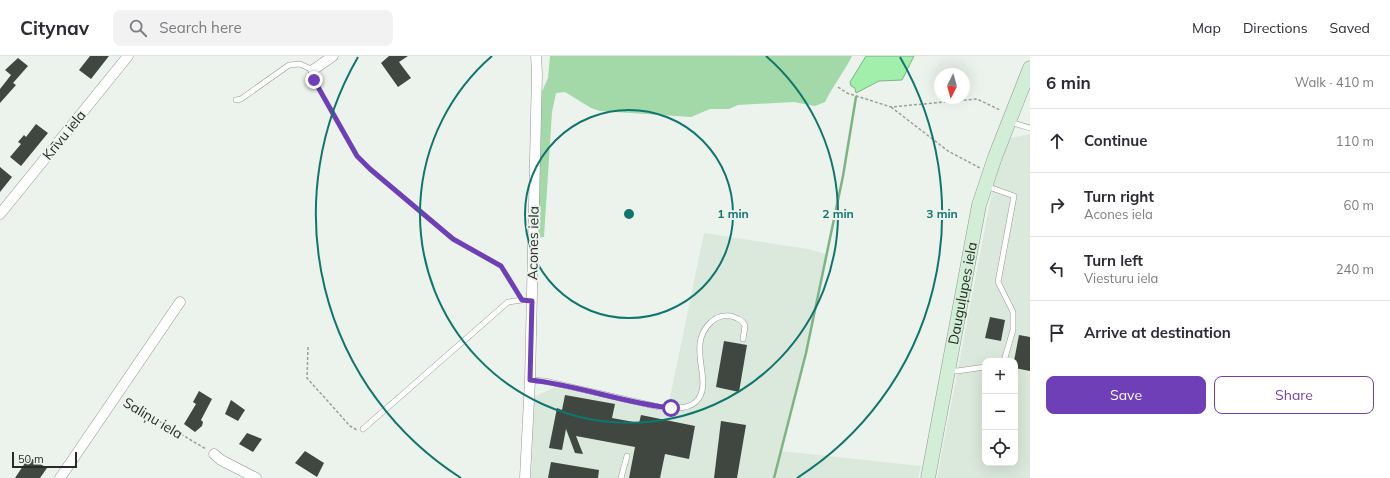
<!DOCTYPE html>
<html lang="en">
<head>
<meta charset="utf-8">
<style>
  :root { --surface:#fff; --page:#f2f2f3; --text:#2b2b33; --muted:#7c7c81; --line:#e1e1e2; --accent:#6f3fb7 }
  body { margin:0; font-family:Mulish,sans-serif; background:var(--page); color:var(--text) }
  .controls { position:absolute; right:12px; bottom:12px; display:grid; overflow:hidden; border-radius:8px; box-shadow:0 4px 16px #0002 }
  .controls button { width:36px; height:36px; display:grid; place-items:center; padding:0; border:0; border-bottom:1px solid var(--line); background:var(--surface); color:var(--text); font:20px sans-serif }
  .compass { position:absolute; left:934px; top:12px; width:36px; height:36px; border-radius:50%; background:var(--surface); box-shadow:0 4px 16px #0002; rotate:186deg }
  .scale { position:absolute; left:12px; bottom:10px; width:65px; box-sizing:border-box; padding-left:4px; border:2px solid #282b28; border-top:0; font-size:11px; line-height:14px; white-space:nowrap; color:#282b28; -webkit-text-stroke:3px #ecf3ec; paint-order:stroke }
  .stop { position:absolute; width:12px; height:12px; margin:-9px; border:3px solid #6f3fb7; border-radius:50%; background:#fff }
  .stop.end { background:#6f3fb7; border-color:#fff; box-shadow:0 1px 4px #0008 }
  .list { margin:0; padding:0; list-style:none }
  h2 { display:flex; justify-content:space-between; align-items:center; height:52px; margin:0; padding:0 16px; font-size:17px }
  h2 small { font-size:13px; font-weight:400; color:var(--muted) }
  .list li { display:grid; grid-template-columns:26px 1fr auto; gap:12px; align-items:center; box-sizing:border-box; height:64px; padding:0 16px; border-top:1px solid var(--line) }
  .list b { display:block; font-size:15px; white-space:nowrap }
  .list p { margin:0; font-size:13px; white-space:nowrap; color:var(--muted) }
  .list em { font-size:13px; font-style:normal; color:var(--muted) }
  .actions { display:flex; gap:8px; padding:12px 16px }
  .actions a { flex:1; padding:9px 0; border:1px solid var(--accent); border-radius:8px; text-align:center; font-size:14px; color:var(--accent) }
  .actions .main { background:var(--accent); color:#fff }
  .icon { flex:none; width:22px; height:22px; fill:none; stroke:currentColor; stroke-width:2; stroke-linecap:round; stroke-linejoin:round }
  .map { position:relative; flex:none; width:1030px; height:422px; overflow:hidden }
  header { display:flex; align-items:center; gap:24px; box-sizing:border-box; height:56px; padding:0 20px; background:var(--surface); border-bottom:1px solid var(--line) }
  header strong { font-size:19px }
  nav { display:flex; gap:22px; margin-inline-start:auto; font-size:14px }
  .search { width:280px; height:36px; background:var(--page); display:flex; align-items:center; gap:10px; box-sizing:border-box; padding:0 14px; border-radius:8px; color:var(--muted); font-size:15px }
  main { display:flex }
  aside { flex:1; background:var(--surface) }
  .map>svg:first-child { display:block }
  .built { fill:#dbe9dc; fill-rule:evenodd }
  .green { fill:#a3d8a9 }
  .water { fill:#a1efab; stroke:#7db484 }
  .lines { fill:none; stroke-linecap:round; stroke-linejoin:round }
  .stream { stroke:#7db484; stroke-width:2.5 }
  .building { fill:#404640 }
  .lane-casing { stroke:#919891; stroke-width:6 }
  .street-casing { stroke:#919891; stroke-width:11 }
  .secondary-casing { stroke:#919891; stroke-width:15 }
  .path { stroke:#999f99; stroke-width:1.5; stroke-dasharray:3 2; stroke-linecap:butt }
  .lane { stroke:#fff; stroke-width:5 }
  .street { stroke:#fff; stroke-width:10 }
  .secondary { stroke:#d2eed6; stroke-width:14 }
  .route { stroke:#6f3fb7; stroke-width:5 }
  .ring { fill:none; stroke:#0f766e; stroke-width:2 }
  .labels { text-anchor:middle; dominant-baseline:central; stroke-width:4; stroke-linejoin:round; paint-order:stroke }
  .street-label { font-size:14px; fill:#282b28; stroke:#ecf3ec }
  .centre { fill:#0f766e; stroke:#ecf3ec; stroke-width:2 }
  .ring-label { font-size:12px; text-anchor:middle; font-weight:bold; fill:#0f766e; stroke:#ecf3ec; stroke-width:4; stroke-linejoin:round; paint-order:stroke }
</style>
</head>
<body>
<header>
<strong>Citynav</strong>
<div class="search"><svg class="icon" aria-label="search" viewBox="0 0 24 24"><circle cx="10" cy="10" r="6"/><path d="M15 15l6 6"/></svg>Search here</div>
<nav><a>Map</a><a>Directions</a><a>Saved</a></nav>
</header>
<main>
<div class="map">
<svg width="1030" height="422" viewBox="0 0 1030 422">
  <rect width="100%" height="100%" fill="#ecf3ec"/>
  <!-- built -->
  <g class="built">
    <path d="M1030 78V422H937L994 125 1010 82ZM985 305H1015V407H985Z"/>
    <path d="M704 177 808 193 826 198 806 297 781 395 921 410 918 422H531L534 341 555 331 667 356Z"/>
  </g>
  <!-- green -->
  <path class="green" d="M550 0H852C844 16 833 30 825 46L815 50 794 46 738 49 729 53H710L691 61 600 55 591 52 565 36 556 37 552 56 544 181 533 182 539 42 548 22Z"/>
  <!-- water -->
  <path class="water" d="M866 0H914L902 24 879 25 856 37 855 32 851 30 850 26Z"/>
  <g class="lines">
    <!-- stream -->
    <path class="stream" d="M774 422 806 297 843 120 856 41"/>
  </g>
  <!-- building -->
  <g class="building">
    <path d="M90 0H109L91 23 79 14Z"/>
    <path d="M389 0H408L399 6 411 22 398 31 381 7Z"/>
    <path d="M18 2 28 10 13 27 16 29 0 47V33L11 19 5 14Z"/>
    <path d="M36 68 48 77 21 110 10 101 21 88 18 86 24 79 26 81Z"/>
    <path d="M0 111 12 121 0 136Z"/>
    <path d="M990 261 1005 264 1001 285 985 282Z"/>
    <path d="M1019 279 1030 281V315L1015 312 1014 305Z"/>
    <path d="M724 285 747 289 739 336 716 331Z"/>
    <path d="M199 335 212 343 201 364 203 366 202 370 195 376 184 368 196 348 193 346Z"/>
    <path d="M565 339 615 348 612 362 639 367 641 359 695 370 689 403 665 398 660 422H629L635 391 576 380 583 398 575 397 566 373 562 394 549 392 557 352 562 354Z"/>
    <path d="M231 344 245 354 238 365 225 358Z"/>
    <path d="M721 365 746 369 737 422H714Z"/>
    <path d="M247 377 262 383 253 396 239 388Z"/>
    <path d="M305 395 324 407 317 421 295 407Z"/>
    <path d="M29 401 47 412 40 422H15Z"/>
    <path d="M551 406 599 414 598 422H548Z"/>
  </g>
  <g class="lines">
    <defs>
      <g id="lane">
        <path d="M236 44 241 43 289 9 300 8 313 14"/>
        <path d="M1010 66 1030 72"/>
        <path d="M986 130 1014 140 998 226 1013 256V274L1004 305"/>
        <path d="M948 314 957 315 985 311"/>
        <path d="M530 324 545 325 659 351C672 352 691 355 699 342 712 322 686 289 711 266 716 261 724 259 731 260 737 262 743 264 745 270L743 283"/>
        <path d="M363 373 508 246 522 244"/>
        <path d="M621 422 627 400"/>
      </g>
      <g id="street">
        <path d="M313 14 333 0"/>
        <path d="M0 158 128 0"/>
        <path d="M214 398 221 404 256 422"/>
        <path d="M60 422 180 246"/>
        <path d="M525 422 530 324 537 17 536 0"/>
      </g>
      <g id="secondary">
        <path id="s1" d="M928 422 979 149 995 101 1030 12"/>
      </g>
    </defs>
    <!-- lane casing -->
    <use href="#lane" class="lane-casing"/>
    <!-- street casing -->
    <use href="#street" class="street-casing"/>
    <!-- secondary casing -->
    <use href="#secondary" class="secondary-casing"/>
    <!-- path -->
    <g class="path">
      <path d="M314 22 357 99 370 113 453 183 501 210 518 238"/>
      <path d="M838 31 847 37 891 51 977 43 1000 54"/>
      <path d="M891 51 948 95 980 112"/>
      <path d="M308 291 307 322 350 370 357 374"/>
      <path d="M125 345 206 393"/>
    </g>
    <!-- lane -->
    <use href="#lane" class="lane"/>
    <!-- street -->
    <use href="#street" class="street"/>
    <!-- secondary -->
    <use href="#secondary" class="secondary"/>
  </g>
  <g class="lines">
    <!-- route -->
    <path class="route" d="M314 24 357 100 370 113 453 183 501 210 522 244 532 245 530 324C578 329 623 347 671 352"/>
  </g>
  <!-- distance rings -->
  <g class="ring">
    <circle cx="629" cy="158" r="104"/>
    <path d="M766 0A209 209 0 1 1 492 0"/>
    <path d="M461 422A313 313 0 0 1 358 1M900 1A313 313 0 0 1 797 422"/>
  </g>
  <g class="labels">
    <!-- street labels -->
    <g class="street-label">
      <text transform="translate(64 79) rotate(-51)">Krīvu iela</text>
      <text transform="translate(533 187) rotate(-89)">Acones iela</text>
      <text stroke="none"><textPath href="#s1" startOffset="188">Dauguļupes iela</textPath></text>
      <text transform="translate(153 362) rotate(31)">Saliņu iela</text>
    </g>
  </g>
  <circle cx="629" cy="158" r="6" class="centre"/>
  <g class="ring-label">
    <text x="733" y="162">1 min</text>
    <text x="838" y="162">2 min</text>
    <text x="942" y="162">3 min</text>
  </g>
</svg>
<div class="controls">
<button>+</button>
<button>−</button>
<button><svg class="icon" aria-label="locate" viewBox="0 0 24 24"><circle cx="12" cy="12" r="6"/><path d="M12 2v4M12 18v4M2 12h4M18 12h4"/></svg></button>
</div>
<svg class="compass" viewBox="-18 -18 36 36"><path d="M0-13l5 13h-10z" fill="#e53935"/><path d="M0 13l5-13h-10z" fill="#7c7c81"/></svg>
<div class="scale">50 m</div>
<div class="stop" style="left:671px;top:352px"></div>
<div class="stop end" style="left:314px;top:24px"></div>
</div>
<aside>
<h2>6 min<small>Walk · 410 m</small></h2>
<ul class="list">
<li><svg class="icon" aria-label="ahead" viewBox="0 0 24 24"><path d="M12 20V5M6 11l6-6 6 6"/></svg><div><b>Continue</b></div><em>110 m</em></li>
<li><svg class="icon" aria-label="right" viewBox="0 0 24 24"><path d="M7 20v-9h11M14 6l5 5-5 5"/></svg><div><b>Turn right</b><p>Acones iela</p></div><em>60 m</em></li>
<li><svg class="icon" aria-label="left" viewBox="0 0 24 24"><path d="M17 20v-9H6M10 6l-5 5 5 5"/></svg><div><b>Turn left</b><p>Viesturu iela</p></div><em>240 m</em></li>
<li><svg class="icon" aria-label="arrive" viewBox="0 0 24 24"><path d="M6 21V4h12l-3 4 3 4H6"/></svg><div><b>Arrive at destination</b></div></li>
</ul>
<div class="actions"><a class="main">Save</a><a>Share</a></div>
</aside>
</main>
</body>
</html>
